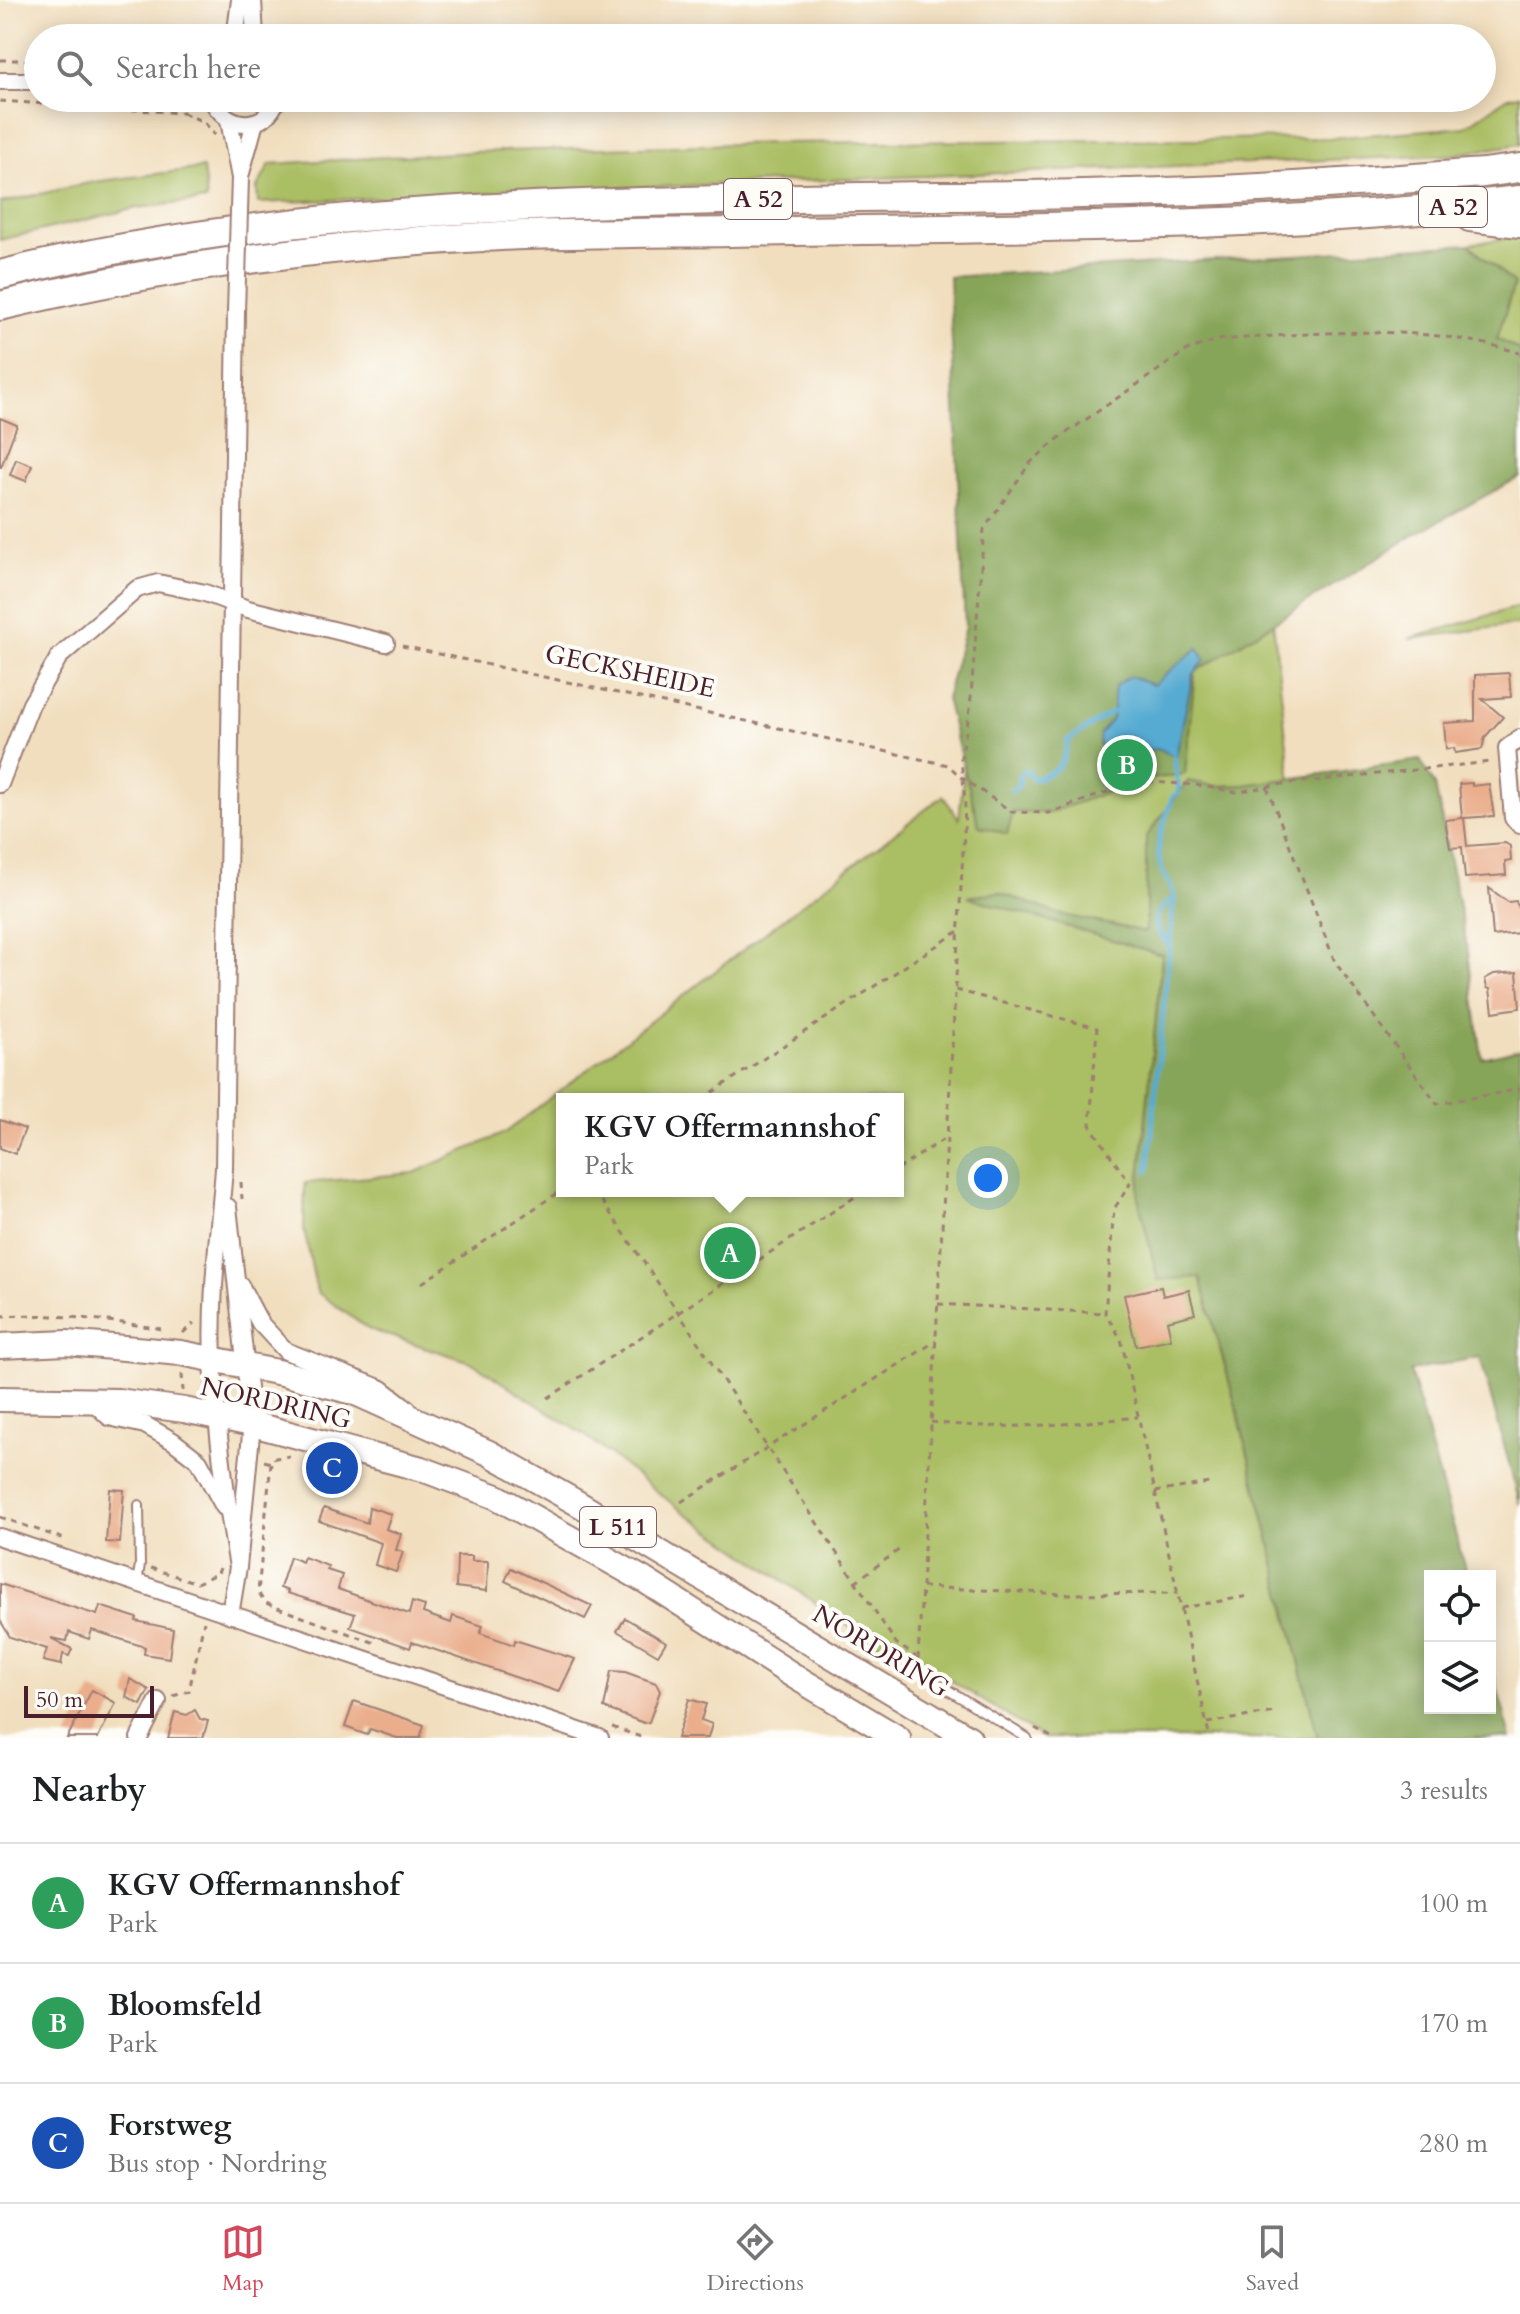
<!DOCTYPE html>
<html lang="en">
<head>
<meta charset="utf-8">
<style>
  :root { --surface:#fff; --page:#f6f6f6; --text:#202124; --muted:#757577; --line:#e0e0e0; --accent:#d1495b }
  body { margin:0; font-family:Cardo,serif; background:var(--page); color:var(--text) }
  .controls { position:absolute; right:24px; bottom:24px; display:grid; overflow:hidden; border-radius:0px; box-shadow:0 4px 20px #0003 }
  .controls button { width:72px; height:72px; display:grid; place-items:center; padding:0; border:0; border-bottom:2px solid var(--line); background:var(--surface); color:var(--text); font:40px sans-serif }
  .scale { position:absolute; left:24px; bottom:20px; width:130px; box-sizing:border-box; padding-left:8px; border:4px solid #4a1f2b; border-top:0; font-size:22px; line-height:28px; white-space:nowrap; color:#4a1f2b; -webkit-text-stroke:6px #fdfcf7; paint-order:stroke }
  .you { position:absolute; left:988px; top:1178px; width:28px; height:28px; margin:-20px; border:6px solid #fff; border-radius:50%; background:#1a73e8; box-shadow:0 0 0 12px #1a73e833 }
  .badge { display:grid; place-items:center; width:52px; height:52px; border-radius:50%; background:var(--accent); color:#fff; font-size:26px; font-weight:700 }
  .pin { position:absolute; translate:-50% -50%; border:4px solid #fff; box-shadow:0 2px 8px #0006 }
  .popup { position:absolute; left:556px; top:1093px; width:348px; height:104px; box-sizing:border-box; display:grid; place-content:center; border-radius:0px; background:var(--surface); filter:drop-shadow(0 2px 6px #0005); font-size:26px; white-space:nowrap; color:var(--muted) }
  .popup b { font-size:30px; color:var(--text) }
  .popup::after { content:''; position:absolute; left:50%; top:100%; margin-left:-16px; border:16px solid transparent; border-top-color:var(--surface) }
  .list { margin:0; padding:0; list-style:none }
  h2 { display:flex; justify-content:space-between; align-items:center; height:104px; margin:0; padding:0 32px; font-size:34px }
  h2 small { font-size:26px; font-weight:400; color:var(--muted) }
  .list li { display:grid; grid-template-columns:52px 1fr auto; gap:24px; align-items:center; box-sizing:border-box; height:120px; padding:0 32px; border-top:2px solid var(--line) }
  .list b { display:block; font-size:30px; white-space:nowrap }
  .list p { margin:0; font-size:26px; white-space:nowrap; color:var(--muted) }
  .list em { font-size:26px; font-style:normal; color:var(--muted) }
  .icon { flex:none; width:44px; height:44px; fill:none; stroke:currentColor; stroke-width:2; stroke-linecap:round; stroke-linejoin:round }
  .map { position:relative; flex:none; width:1520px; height:1738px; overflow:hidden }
  .search { position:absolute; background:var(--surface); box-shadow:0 4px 20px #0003; left:24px; right:24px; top:24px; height:88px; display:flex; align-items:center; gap:20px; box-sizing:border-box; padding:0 28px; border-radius:44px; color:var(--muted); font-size:30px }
  .sheet { height:464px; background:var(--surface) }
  nav { display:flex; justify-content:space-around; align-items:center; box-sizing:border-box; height:112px; border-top:2px solid var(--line); background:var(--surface); font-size:22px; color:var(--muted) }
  nav a { display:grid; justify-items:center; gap:4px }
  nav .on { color:var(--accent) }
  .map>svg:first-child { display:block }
  .green { fill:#aabe63; stroke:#7a6e47; stroke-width:2; fill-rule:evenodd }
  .forest { fill:#87a559; stroke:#686242; stroke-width:2 }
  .water { fill:#56abd2; stroke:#50657e; stroke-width:2 }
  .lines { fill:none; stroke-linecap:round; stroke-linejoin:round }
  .stream { stroke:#56abd2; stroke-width:5 }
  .building { fill:#eaae8c }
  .lane-casing { stroke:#9e7e74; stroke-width:12 }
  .street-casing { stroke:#9e7e74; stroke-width:20 }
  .primary-casing { stroke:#9e7e74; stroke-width:28 }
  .highway-casing { stroke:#9e7e74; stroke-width:32 }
  .path { stroke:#9e7e74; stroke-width:3; stroke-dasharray:6 6; stroke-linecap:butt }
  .lane { stroke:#fff; stroke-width:8 }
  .street { stroke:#fff; stroke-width:16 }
  .primary { stroke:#fff; stroke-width:24 }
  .highway { stroke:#fff; stroke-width:28 }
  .street-bridge-casing { stroke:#9e7e74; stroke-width:20; stroke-linecap:butt }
  .street-bridge { stroke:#fff; stroke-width:16 }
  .labels { text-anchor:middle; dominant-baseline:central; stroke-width:8; stroke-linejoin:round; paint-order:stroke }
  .shield { fill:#fdfcf7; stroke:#806168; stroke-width:2 }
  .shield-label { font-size:24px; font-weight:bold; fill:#4a1f2b }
  .street-label { font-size:26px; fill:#4a1f2b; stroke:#fdfcf7 }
</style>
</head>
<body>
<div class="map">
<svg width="1520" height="1738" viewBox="0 0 1520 1738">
  <rect width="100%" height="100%" fill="#fdfcf7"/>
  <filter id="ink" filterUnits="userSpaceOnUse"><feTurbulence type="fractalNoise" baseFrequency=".0125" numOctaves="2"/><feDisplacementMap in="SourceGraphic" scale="16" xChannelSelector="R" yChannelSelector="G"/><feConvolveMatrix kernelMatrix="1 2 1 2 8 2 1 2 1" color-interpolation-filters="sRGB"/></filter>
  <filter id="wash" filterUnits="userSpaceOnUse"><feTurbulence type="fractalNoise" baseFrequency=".006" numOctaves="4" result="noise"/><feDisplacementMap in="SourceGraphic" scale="32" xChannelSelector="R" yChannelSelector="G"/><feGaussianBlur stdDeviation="1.8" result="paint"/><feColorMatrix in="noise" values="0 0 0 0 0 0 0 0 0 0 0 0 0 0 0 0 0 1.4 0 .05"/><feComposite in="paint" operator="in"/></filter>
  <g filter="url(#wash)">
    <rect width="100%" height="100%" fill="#f1debe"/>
    <!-- green -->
    <g class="green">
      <path d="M1520 95V144L1451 155 258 203 257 188 270 164 472 152 772 143 1328 138 1465 127 1508 97Z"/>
      <path d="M203 168 207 200 137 208 0 240V203L93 182Z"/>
      <path d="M1520 236V351L1497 339 1514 284 1469 244Z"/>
      <path d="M1505 483 1370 559 1273 622 1292 790 1141 1173 1138 1197 1158 1280 1200 1276 1238 1413 1318 1738H1043L907 1653 902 1660 859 1633 678 1508 586 1436 471 1362 368 1329 317 1292 304 1229 305 1183 414 1173 505 1133 943 796 959 819 967 740ZM562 1099H898V1191H562Z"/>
      <path d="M1520 606V624L1409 639Z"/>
    </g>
    <!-- forest -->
    <g class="forest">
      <path d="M1469 244 1514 284 1497 339 1520 351V477L1417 533 1195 672 1185 774 1138 781 1049 813 1013 812 1007 834 979 826 946 699 965 627 949 277Z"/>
      <path d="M1420 760 1435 785 1468 952 1482 1058 1520 1049V1504L1480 1357 1410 1371 1467 1576H1430V1708H1490V1661L1511 1738H1318L1238 1413 1200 1277 1158 1280 1138 1197 1162 955 968 897 998 892 1059 914 1146 932V837L1188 781 1216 786 1244 785Z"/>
    </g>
    <!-- water -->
    <path class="water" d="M1198 648 1205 660 1193 675 1176 757 1160 749 1109 753 1099 745 1100 733 1112 719 1115 686 1130 676 1153 685Z"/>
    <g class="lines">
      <!-- stream -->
      <g class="stream">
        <path d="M1012 791 1019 785 1020 774 1026 771 1034 779C1056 773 1065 765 1067 741L1112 712"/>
        <path d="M1170 946C1150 924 1150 916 1174 898"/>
        <path d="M1148 1171 1174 898C1173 886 1165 879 1161 868 1153 844 1165 822 1172 798L1179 791 1174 756"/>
      </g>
    </g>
    <g id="blocks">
      <!-- building -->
      <g class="building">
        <path d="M0 418 17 425 1 467H0Z"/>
        <path d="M16 459 32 465 26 481 10 475Z"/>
        <path d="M1509 673 1511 697 1482 699 1503 717 1485 737 1482 749 1455 753 1454 748 1446 749 1444 723 1475 721V675Z"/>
        <path d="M1472 783V786L1489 784 1494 816 1464 818 1467 846 1505 843 1510 846 1511 861 1505 862 1506 875 1465 878 1462 847 1450 848 1445 820 1462 818 1459 784Z"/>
        <path d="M1489 888 1508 902 1516 901 1520 912 1519 933 1493 936Z"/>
        <path d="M1517 972 1520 1008 1493 1012 1490 989 1487 988 1485 979 1494 974Z"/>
        <path d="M0 1120 25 1129 15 1154 0 1148Z"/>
        <path d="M1161 1287 1163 1296 1189 1290 1195 1314 1167 1321 1171 1339 1136 1346 1124 1295Z"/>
        <path d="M110 1489 124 1490 120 1543 106 1542Z"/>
        <path d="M369 1507 391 1514 386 1529 401 1534 396 1550 403 1552 396 1572 375 1565 381 1543 319 1521 324 1508 367 1523Z"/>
        <path d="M457 1556H472V1561H488L487 1591 456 1587Z"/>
        <path d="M290 1557 302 1562 304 1557 328 1566 327 1570 342 1575 338 1589 391 1608 409 1614 412 1602 425 1606 423 1613 451 1623 453 1616 483 1626 480 1633 514 1645 515 1640 575 1659 559 1692 412 1642 410 1648 350 1627 355 1614 287 1593 288 1591 280 1588Z"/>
        <path d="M511 1568 592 1606 585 1619 505 1581Z"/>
        <path d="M0 1584 97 1615 100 1606 137 1618 136 1621 173 1629 169 1658 144 1654 145 1647 92 1630 89 1639 69 1632 67 1641 51 1638 72 1649 69 1656 63 1654 61 1665 43 1661 47 1649 10 1637 0 1620Z"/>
        <path d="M625 1618 666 1642 658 1655 617 1631Z"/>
        <path d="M611 1671 625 1672 656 1683 660 1691 649 1722 644 1723 604 1708Z"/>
        <path d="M130 1679 149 1690 141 1705 126 1697Z"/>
        <path d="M92 1690 116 1703 98 1738H67Z"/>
        <path d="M689 1699 706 1704 701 1720 712 1724 708 1738H677Z"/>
        <path d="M354 1701 424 1725 420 1738H397L370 1729 367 1735 345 1727Z"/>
        <path d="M195 1710 200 1719 208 1721 203 1738H168L175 1712 187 1715Z"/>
      </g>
    </g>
  </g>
  <g filter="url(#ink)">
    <use href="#blocks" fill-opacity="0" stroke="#9e7e74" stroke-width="2"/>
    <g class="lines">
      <defs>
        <g id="lane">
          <path d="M137 1582 140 1565 139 1505"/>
          <path d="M917 1671 1027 1738"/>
        </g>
        <g id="street">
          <path d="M253 0 255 38"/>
          <path d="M235 38 240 0"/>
          <path d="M0 81H38"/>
          <path d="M211 98C225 129 266 134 277 98"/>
          <path d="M229 120 240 178"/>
          <path d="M241 173 255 122"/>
          <path d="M236 312 224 1169C219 1232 210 1296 213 1360 216 1429 226 1499 238 1567"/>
          <path d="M1520 738 1507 748 1513 818 1520 825"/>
          <path d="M0 784 31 704 59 657 137 589 158 583 205 593 248 609 386 643"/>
          <path d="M228 1207 252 1424 238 1567 230 1615"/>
          <path d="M240 1285 260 1323 286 1351 382 1389 408 1409"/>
          <path d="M91 1400 109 1417 145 1425 173 1441 199 1461 224 1507"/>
          <path d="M0 1537 600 1738"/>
          <path d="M139 1738 158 1701"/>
        </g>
        <g id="primary">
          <path d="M0 1346 67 1343 181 1353 282 1373 356 1393 489 1453 579 1504 969 1738"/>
          <path d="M0 1399 118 1401 184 1410 252 1424 422 1469 497 1497 644 1580 794 1676 898 1738"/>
        </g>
        <g id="highway">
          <path d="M1470 217 1520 223"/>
          <path d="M0 275C235 215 479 206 721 200 888 195 1055 197 1222 190 1309 186 1397 179 1484 173L1520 168"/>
          <path d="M0 306C164 266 332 244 501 236 577 233 654 233 731 232 993 227 1259 230 1520 200"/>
        </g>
      </defs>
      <!-- lane casing -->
      <use href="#lane" class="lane-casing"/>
      <!-- street casing -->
      <use href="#street" class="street-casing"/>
      <!-- primary casing -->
      <use href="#primary" class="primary-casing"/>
      <!-- highway casing -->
      <use href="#highway" class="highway-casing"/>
      <!-- path -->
      <g class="path">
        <path d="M0 60H38"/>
        <path d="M0 101 183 113V98"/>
        <path d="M183 113 204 122 215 135"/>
        <path d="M402 646 948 765 961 777 1012 812 1049 813 1138 781 1196 785 1236 792 1283 784 1490 762"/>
        <path d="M1267 787 1335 962 1437 1104 1520 1089"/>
        <path d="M956 990 1097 1028 1090 1125 1130 1184 1114 1209 1105 1313 1121 1339 1210 1738"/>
        <path d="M702 1099 959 931"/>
        <path d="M898 1169 947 1137"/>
        <path d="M241 1182 242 1199"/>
        <path d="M595 1191 678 1312 896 1643 916 1657"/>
        <path d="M422 1283 562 1190"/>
        <path d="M938 1304 1105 1313"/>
        <path d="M0 1316C53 1313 108 1320 161 1329"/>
        <path d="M183 1333 194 1323"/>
        <path d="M182 1374 183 1391"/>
        <path d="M548 1398 864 1191"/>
        <path d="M931 1422C1000 1431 1070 1424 1138 1417"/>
        <path d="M264 1461 271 1463 275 1458 290 1456"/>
        <path d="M271 1463 258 1592 264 1602 275 1607 375 1643"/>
        <path d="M1155 1492 1209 1483"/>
        <path d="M681 1502 936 1341"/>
        <path d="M0 1517 64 1539"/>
        <path d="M151 1568 197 1583 218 1573 220 1568"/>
        <path d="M855 1582 900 1549"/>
        <path d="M922 1587 1065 1594 1178 1593"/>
        <path d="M1181 1608 1249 1596"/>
        <path d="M918 1659 964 833 965 801 961 758 970 709 984 529 1030 463 1059 438 1189 349 1218 340C1320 333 1421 322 1520 353"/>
        <path d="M173 1696 189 1691 204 1621"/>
        <path d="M1207 1723 1275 1712"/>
        <path d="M612 1727 644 1738"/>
        <path d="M1035 1728 1053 1738"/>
      </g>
      <!-- lane -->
      <use href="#lane" class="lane"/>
      <!-- street -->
      <use href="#street" class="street"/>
      <!-- primary -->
      <use href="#primary" class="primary"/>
      <!-- highway -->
      <use href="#highway" class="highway"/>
      <defs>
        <path id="street-bridge" d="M236 312 240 178"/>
      </defs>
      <!-- street-bridge casing -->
      <use href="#street-bridge" class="street-bridge-casing"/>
      <!-- street-bridge -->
      <use href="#street-bridge" class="street-bridge"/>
    </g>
  </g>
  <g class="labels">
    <!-- shield labels -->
    <g class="shield">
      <rect x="724" y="179" width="68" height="40" rx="6"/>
      <rect x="1419" y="187" width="68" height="40" rx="6"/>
      <rect x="580" y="1507" width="76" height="40" rx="6"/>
    </g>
    <g class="shield-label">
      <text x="758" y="199">A 52</text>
      <text x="1453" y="207">A 52</text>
      <text x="618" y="1527">L 511</text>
    </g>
    <!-- street labels -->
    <g class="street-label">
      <text transform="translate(630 671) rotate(12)">GECKSHEIDE</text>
      <text transform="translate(276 1403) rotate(13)">NORDRING</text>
      <text transform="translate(881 1651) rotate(31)">NORDRING</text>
    </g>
  </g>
</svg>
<div class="controls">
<button><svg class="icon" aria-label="locate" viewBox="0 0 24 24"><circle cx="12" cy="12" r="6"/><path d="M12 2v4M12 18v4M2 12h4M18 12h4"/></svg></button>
<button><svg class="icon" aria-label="layers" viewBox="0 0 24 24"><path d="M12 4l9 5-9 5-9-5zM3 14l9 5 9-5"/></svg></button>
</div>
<div class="scale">50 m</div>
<div class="you"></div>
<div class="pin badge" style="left:730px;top:1253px;background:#2e9e5b">A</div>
<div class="popup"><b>KGV Offermannshof</b>Park</div>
<div class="pin badge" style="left:1127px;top:765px;background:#2e9e5b">B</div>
<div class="pin badge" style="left:332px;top:1468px;background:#1a4fb4">C</div>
<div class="search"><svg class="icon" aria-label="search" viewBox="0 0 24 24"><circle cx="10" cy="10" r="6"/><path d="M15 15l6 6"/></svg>Search here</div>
</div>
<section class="sheet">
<h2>Nearby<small>3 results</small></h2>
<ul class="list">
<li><span class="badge" style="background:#2e9e5b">A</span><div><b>KGV Offermannshof</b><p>Park</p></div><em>100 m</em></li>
<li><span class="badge" style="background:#2e9e5b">B</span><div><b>Bloomsfeld</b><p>Park</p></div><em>170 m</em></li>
<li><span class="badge" style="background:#1a4fb4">C</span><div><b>Forstweg</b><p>Bus stop · Nordring</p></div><em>280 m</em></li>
</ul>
</section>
<nav>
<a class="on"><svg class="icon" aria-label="map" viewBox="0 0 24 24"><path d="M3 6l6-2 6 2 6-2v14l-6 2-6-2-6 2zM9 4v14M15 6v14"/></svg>Map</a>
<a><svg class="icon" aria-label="directions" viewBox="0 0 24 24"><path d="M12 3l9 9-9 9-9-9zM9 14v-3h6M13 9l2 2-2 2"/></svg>Directions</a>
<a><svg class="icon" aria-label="saved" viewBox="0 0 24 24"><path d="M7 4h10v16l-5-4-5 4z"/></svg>Saved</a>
</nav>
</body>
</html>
